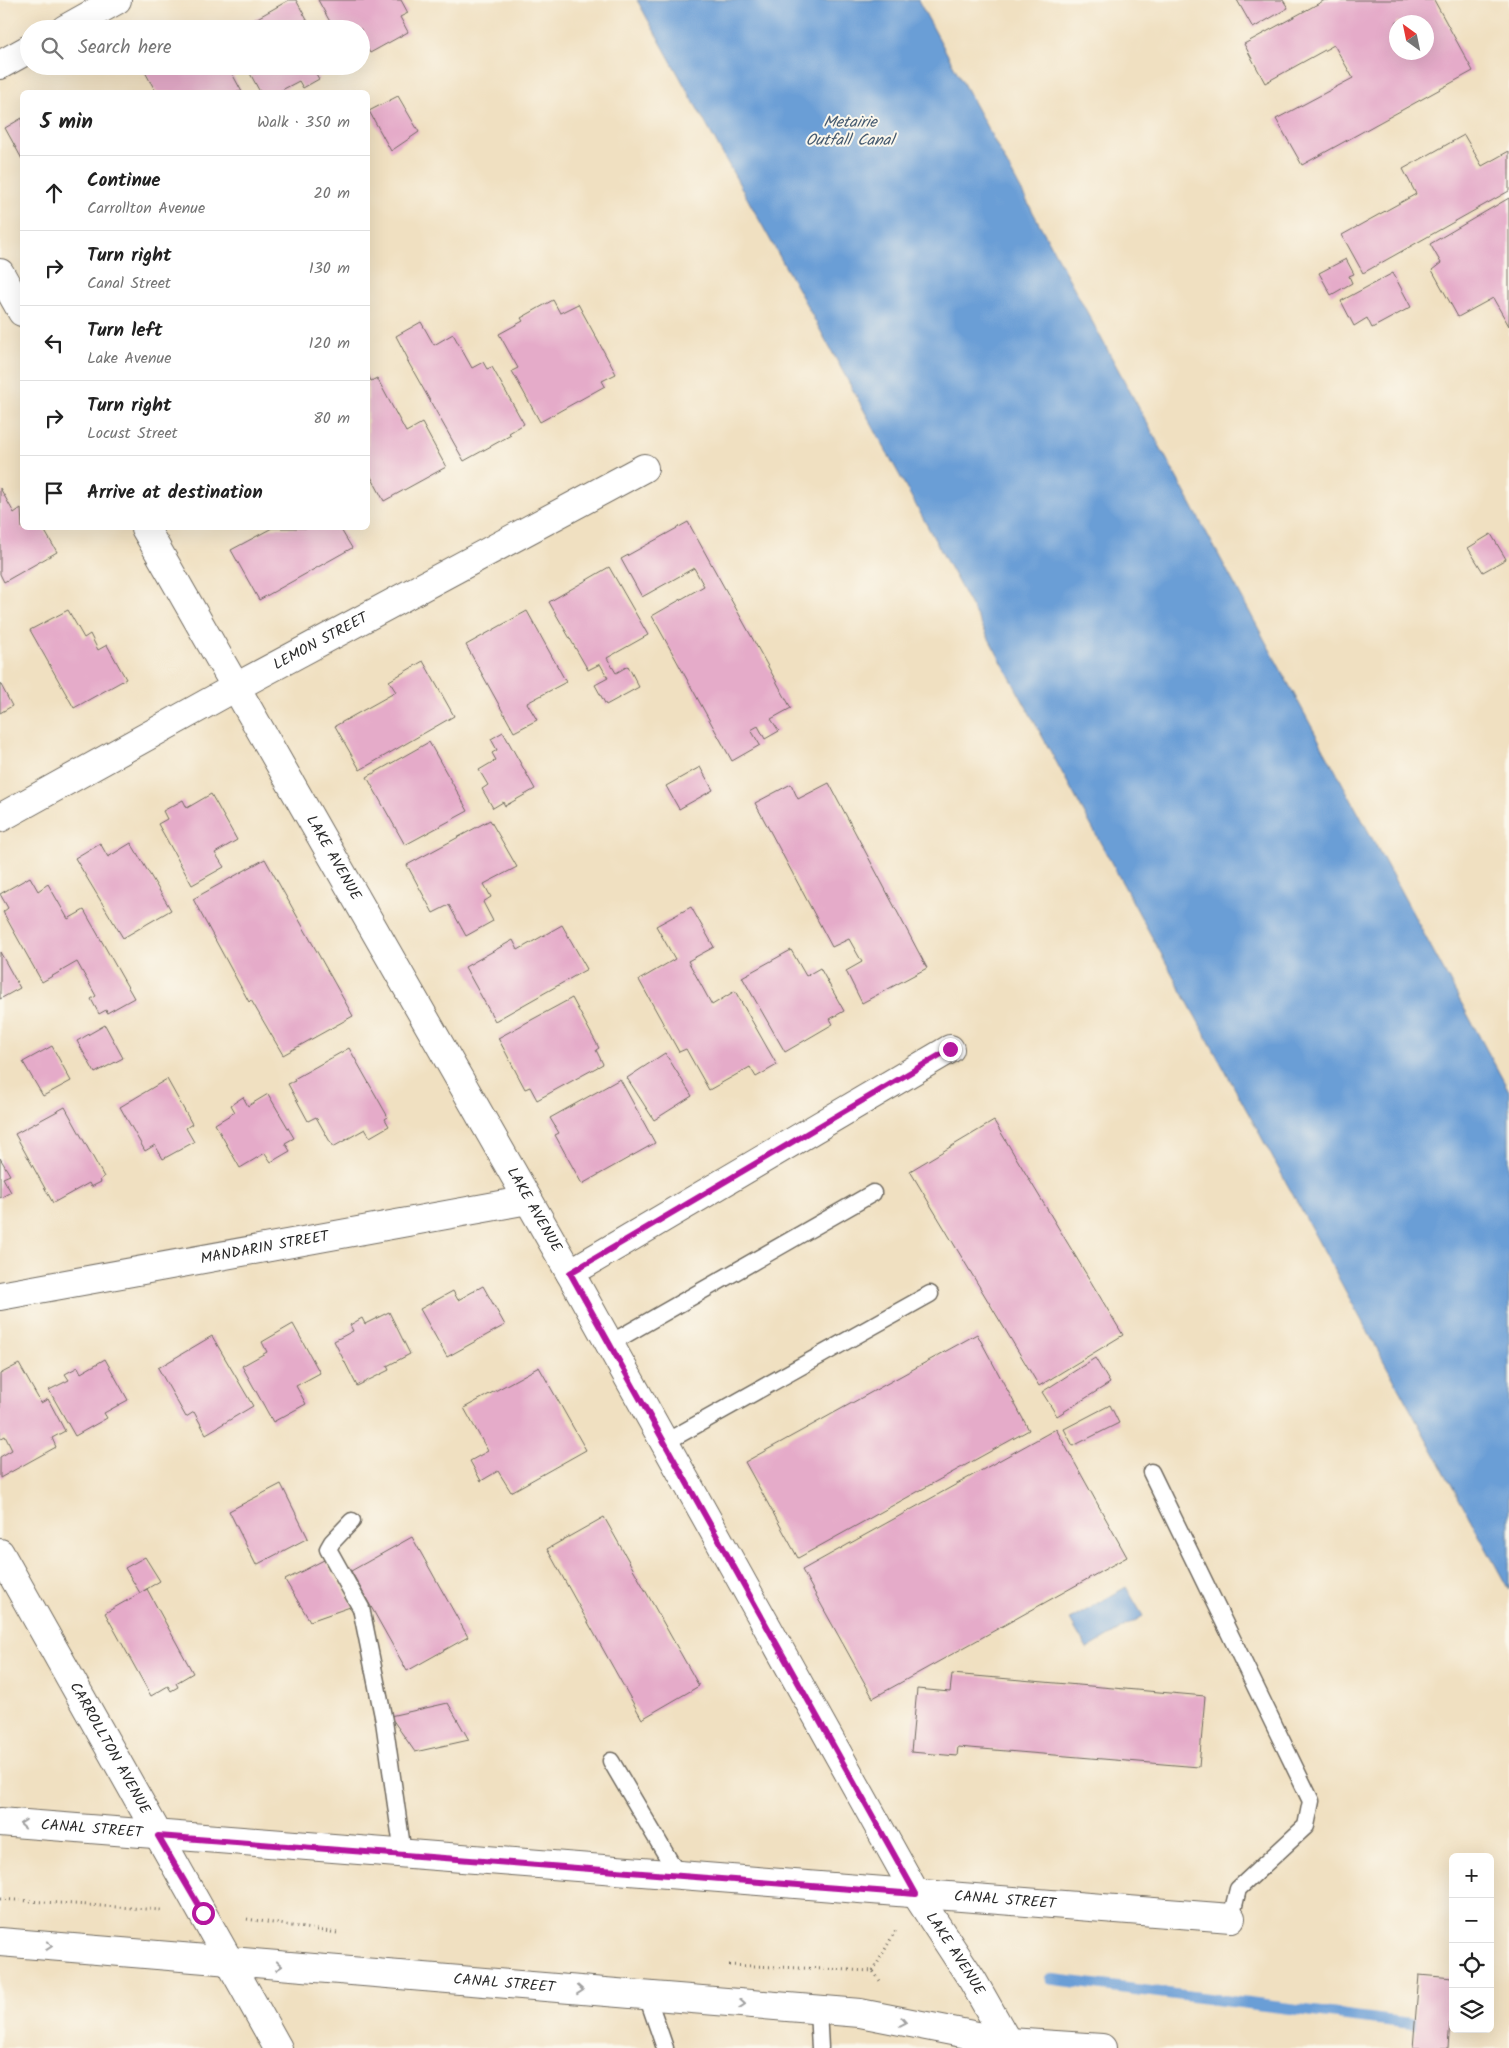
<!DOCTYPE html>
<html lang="en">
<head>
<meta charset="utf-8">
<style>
  :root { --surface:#fff; --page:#f6f6f6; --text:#222; --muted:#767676; --line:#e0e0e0 }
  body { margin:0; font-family:Kalam,sans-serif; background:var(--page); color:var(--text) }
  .controls { position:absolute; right:15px; bottom:15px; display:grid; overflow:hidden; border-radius:8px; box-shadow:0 5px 20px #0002 }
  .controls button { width:45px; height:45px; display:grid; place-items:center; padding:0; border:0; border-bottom:1px solid var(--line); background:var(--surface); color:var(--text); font:25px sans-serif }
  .compass { position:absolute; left:1389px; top:15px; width:45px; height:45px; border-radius:50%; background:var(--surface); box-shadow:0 5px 20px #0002; rotate:327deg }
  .stop { position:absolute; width:15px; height:15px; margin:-11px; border:4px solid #b5179e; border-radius:50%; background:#fff }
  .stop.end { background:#b5179e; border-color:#fff; box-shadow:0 1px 5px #0008 }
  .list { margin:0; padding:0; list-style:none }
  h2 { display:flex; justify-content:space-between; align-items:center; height:65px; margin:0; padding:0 20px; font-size:21px }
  h2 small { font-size:16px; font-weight:400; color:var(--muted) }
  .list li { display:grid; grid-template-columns:32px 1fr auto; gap:15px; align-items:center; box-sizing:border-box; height:75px; padding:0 20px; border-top:1px solid var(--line) }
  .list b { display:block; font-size:19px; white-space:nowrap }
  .list p { margin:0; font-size:16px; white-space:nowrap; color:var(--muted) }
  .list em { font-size:16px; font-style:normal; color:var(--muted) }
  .icon { flex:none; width:28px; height:28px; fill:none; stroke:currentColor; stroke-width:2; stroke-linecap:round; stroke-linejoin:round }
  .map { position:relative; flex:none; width:1509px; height:2048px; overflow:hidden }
  .search { position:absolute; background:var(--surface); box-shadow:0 5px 20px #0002; left:20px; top:20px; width:350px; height:55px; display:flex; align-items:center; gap:12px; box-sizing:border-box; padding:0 18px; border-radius:28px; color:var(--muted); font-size:19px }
  .panel { position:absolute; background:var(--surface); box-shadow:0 5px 20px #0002; left:20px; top:90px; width:350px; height:440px; border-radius:8px }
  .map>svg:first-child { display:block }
  .water { fill:#6a9ed6; stroke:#4a6480 }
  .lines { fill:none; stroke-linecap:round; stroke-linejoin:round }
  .stream { stroke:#6a9ed6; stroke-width:11 }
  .building { fill:#e5abc9; fill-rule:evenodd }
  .service-casing { stroke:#706a60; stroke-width:19 }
  .minor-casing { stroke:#706a60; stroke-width:30 }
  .path { stroke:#706a60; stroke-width:3; stroke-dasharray:1 4; stroke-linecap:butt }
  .service { stroke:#fff; stroke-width:16 }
  .minor { stroke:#fff; stroke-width:28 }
  .oneway { stroke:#a0a0a0 }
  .route { stroke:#b5179e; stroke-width:6 }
  .labels { text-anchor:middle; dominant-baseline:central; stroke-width:4; stroke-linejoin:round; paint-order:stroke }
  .street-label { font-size:15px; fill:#2b2b2b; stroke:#fbf7ec }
  .water-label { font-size:16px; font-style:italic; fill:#44596f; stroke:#fbf7ec }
</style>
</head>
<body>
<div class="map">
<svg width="1509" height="2048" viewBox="0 0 1509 2048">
  <rect width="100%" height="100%" fill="#fbf7ec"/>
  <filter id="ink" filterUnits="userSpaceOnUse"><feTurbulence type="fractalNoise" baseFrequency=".02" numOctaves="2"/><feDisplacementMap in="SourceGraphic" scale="10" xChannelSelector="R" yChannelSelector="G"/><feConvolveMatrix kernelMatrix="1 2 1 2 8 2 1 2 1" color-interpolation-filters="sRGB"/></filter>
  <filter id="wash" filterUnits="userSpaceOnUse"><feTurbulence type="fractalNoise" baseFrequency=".0096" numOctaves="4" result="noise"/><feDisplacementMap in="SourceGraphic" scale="20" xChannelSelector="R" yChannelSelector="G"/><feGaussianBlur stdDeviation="1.12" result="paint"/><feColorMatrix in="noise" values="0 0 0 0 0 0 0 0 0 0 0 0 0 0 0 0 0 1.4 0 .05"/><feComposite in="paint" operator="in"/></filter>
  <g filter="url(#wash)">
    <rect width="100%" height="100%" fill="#f0e0c1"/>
    <!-- water -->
    <g class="water">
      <path d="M637 0H918L1509 1091V1590L801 295Z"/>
      <path d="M1126 1587 1143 1616 1087 1649 1070 1620Z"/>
    </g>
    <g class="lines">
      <!-- stream -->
      <path class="stream" d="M1050 1979 1415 2024"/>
    </g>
    <g id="blocks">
      <!-- building -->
      <g class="building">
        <path d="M289 0H296L312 29H238Z"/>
        <path d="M318 0H401L408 13 400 17 408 32 370 53 364 43 361 45V29H334Z"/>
        <path d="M1237 0H1283L1288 8 1253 28Z"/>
        <path d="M1325 0H1434L1473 71 1302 165 1276 119 1353 78 1334 45 1265 83 1244 44ZM1396 22H1426V52H1396Z"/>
        <path d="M155 66H228L242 92H156L145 72Z"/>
        <path d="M246 66H324L315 72 319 79 303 88 299 81 278 92H260Z"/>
        <path d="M398 96 419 132 391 151 369 111Z"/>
        <path d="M22 118V159L5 128Z"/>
        <path d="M1464 135 1482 166 1509 151V191L1363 273 1342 235 1416 194 1403 169Z"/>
        <path d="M1509 198V326L1493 298 1458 317 1432 270 1441 263 1430 244Z"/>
        <path d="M1346 259 1354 274 1349 276 1352 283 1331 295 1319 273Z"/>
        <path d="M1393 273 1411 307 1372 328 1367 318 1354 326 1341 301Z"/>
        <path d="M553 300 560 313 578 304 616 374 602 381 605 386 540 422 512 371 518 368 499 334 523 321 521 318Z"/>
        <path d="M421 322 434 345 453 334 472 368 483 362 487 369 492 367 524 424 509 433 511 435 464 461 407 360 408 359 396 336Z"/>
        <path d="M368 374 371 381 377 378 406 432 422 423 446 467 384 501 368 471Z"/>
        <path d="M0 488 14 513 21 508 22 528H43L57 552 4 582 0 574Z"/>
        <path d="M688 522 791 708 771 719 779 731 765 739 758 726 751 730 760 745 732 761 652 616 704 586 694 568 642 597 621 559Z"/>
        <path d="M272 528H340L352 548 259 600 231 550Z"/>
        <path d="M1491 534 1506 559 1483 572 1468 548Z"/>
        <path d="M609 567 648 635 607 658 616 673 628 666 639 687 606 705 595 685 608 678 600 664 588 670 549 602Z"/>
        <path d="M68 610 84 638 90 634 98 650 107 645 126 679 74 708 30 630Z"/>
        <path d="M527 611 566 682 527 703 537 720 514 732 466 645Z"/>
        <path d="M423 661 454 716 360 770 335 726 396 692 389 681Z"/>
        <path d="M0 683 12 706 0 713Z"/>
        <path d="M503 732 535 789 505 806 503 802 493 808 482 789 488 785 479 770 496 760 492 753 497 750 491 739Z"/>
        <path d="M429 742 468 811 405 845 367 777Z"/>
        <path d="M700 767 713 790 679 809 666 786Z"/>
        <path d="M829 783 927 968 862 1003 846 971 862 962 849 939 832 947 755 803 791 784 798 799Z"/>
        <path d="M211 794 237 840 215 853 224 867 192 885 158 824 167 819 163 811 183 800 187 808Z"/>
        <path d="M490 820 517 867 484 884 491 897 483 902 493 921 466 936 449 905 433 913 407 865Z"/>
        <path d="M100 843 108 857 131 843 171 910 123 938 75 858Z"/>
        <path d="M265 859 353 1016 283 1055 251 1000 249 1002 193 899Z"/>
        <path d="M30 877 38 891 48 884 68 919 84 910 134 998 107 1013 106 1010 99 1014 91 999 96 996 77 962 42 982 3 912 8 908 0 894Z"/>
        <path d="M691 907 714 947 688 961 712 1005 735 991 777 1065 756 1077 750 1067 709 1090 686 1049 679 1052 639 980 675 959 656 926Z"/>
        <path d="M562 925 587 969 495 1021 465 967 513 940 518 950Z"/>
        <path d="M791 950 806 976 820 968 844 1011 830 1019 833 1024 785 1052 742 977Z"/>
        <path d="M0 952 20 988 0 999Z"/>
        <path d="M572 998 599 1048 596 1050 603 1064 537 1100 530 1087 525 1089 498 1038Z"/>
        <path d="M105 1025 123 1058 95 1073 77 1041Z"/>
        <path d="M52 1046 71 1081 43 1096 23 1062Z"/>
        <path d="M349 1048 388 1117 385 1119 389 1126 370 1137 365 1129 333 1147 316 1117 308 1121 288 1084 295 1081 294 1079Z"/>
        <path d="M665 1053 692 1096 654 1120 627 1078Z"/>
        <path d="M167 1079 192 1124 186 1128 194 1142 163 1159 155 1145 145 1151 120 1107Z"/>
        <path d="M620 1079 655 1143 582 1184 555 1135 559 1133 550 1118Z"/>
        <path d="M268 1094 294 1138 285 1143 290 1151 271 1162 265 1153 240 1168 215 1124 235 1112 231 1105 243 1097 248 1106Z"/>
        <path d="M65 1107 104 1177 100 1180 101 1182 91 1187 89 1183 53 1203 15 1134Z"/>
        <path d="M994 1121 1123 1335 1039 1386 910 1171Z"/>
        <path d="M0 1158 10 1175 3 1178 11 1192 0 1198Z"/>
        <path d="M483 1286 505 1325 447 1357 420 1309 453 1291 458 1300Z"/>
        <path d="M389 1312 410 1354 387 1366 389 1370 357 1386 334 1341 353 1331 350 1325 362 1318 365 1324Z"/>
        <path d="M293 1324 320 1373 296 1386 306 1404 273 1422 242 1366 267 1352 262 1342Z"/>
        <path d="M977 1334 1029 1430 798 1558 745 1462Z"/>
        <path d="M212 1336 253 1406 206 1434 194 1412 186 1417 158 1368Z"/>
        <path d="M1095 1358 1110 1383 1057 1416 1042 1392Z"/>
        <path d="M105 1359 128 1400 104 1413 107 1418 75 1436 49 1390 69 1380 65 1374 78 1367 81 1373Z"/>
        <path d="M19 1364 41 1403 48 1399 65 1431 52 1438 56 1447 0 1478V1457L12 1450 5 1436 0 1439V1374Z"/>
        <path d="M539 1367 586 1450 511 1492 498 1471 481 1481 470 1461 488 1451 464 1408Z"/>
        <path d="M1110 1405 1119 1423 1073 1446 1064 1429Z"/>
        <path d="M1056 1429 1127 1557 873 1698 802 1570Z"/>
        <path d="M281 1484 308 1538 256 1565 229 1511Z"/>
        <path d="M604 1517 699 1686 642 1719 547 1549Z"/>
        <path d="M412 1537 468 1637 407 1671 351 1571Z"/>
        <path d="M145 1557 160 1581 140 1593 125 1568Z"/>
        <path d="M324 1560 353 1606 310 1621 285 1580Z"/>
        <path d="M147 1589 193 1673 176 1683 178 1687 171 1691 168 1686 151 1696 105 1613Z"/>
        <path d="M952 1674 1205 1696 1199 1767 958 1747 957 1756 911 1752 917 1689 950 1692Z"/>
        <path d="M448 1703 469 1740 415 1752 390 1716Z"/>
        <path d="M1419 1975 1453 1978 1448 2048H1413Z"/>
      </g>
    </g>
  </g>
  <g filter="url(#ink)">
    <use href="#blocks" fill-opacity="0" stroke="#706a60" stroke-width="1"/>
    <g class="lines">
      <defs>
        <g id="service">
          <path d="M609 1344 873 1193"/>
          <path d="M664 1443 930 1294"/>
          <path d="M1151 1472 1311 1801 1306 1826 1238 1889 1231 1918"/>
          <path d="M352 1521 332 1542 328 1549 361 1608 384 1721 403 1854"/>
          <path d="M611 1761 678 1875"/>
          <path d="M647 1996 665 2048"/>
          <path d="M818 2010 820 2048"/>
        </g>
        <g id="minor">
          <path d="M65 29 117 0"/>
          <path d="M0 65 29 49"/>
          <path d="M0 273 22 312"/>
          <path id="s1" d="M145 528 570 1273 916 1894 973 1981 1011 2048"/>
          <path id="s2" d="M0 818 236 687 644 468"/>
          <path d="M570 1273 950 1049"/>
          <path id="s3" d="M0 1296 528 1200"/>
          <path id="s4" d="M0 1553 278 2048"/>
          <path id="s5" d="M0 1822 1231 1918"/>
          <path id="s6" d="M0 1942 860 2013 1008 2042 1102 2048"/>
        </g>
      </defs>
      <!-- service casing -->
      <use href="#service" class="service-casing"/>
      <!-- minor casing -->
      <use href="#minor" class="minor-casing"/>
      <!-- path -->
      <g class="path">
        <path d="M0 1899 161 1910"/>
        <path d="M247 1919 337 1933"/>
        <path d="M729 1965 873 1971 880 1981"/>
        <path d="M873 1971 897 1928"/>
      </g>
      <!-- service -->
      <use href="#service" class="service"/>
      <!-- minor -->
      <use href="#minor" class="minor"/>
    </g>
    <!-- one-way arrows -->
    <defs><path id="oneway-chevron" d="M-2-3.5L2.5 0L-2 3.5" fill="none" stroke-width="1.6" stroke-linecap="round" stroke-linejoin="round" transform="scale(1.25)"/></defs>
    <g class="oneway">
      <use href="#oneway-chevron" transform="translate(23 1824) rotate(-175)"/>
      <use href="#oneway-chevron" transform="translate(49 1946) rotate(5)"/>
      <use href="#oneway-chevron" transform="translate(279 1966) rotate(5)"/>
      <use href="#oneway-chevron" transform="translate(580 1990) rotate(5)"/>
      <use href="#oneway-chevron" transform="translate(742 2004) rotate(5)"/>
      <use href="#oneway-chevron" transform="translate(903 2022) rotate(11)"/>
    </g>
  </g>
  <g class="lines" filter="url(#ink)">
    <!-- route -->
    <path class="route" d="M203 1913 158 1836 916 1894 570 1273 950 1049"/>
  </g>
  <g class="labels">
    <!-- street labels -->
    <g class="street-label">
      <text stroke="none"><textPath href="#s2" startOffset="366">LEMON STREET</textPath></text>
      <text stroke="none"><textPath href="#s1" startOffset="380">LAKE AVENUE</textPath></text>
      <text stroke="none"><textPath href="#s1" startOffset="785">LAKE AVENUE</textPath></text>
      <text stroke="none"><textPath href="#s3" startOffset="269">MANDARIN STREET</textPath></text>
      <text stroke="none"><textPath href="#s4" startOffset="224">CARROLLTON AVENUE</textPath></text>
      <text stroke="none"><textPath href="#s5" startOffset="92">CANAL STREET</textPath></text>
      <text stroke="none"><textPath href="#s5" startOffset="1008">CANAL STREET</textPath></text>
      <text stroke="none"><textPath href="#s1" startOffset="1640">LAKE AVENUE</textPath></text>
      <text stroke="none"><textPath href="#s6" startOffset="506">CANAL STREET</textPath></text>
    </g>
    <!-- water labels -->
    <g class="water-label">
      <text x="850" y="122">Metairie<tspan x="850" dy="18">Outfall Canal</tspan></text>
    </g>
  </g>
</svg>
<div class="controls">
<button>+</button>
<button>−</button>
<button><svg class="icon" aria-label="locate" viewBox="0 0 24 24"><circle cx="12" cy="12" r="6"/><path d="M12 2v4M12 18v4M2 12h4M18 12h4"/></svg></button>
<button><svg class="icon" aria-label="layers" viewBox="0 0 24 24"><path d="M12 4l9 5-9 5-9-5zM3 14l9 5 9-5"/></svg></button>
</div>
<svg class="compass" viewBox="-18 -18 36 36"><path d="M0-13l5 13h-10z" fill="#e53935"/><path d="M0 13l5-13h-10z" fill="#767676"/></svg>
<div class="stop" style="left:203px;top:1913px"></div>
<div class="stop end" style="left:950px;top:1049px"></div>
<div class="search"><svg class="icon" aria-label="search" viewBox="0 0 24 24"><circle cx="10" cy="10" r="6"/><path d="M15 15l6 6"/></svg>Search here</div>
<section class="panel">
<h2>5 min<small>Walk · 350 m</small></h2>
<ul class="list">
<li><svg class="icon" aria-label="ahead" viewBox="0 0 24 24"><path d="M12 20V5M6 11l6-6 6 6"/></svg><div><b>Continue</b><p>Carrollton Avenue</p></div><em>20 m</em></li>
<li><svg class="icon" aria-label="right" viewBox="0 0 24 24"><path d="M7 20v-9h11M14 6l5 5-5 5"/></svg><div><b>Turn right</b><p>Canal Street</p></div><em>130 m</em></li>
<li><svg class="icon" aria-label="left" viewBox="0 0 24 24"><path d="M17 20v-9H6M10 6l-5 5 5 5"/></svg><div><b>Turn left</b><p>Lake Avenue</p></div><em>120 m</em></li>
<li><svg class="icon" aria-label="right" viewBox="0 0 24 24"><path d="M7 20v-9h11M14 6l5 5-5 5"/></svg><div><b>Turn right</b><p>Locust Street</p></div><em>80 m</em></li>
<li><svg class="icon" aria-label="arrive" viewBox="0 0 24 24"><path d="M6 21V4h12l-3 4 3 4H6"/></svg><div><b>Arrive at destination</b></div></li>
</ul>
</section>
</div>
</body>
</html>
